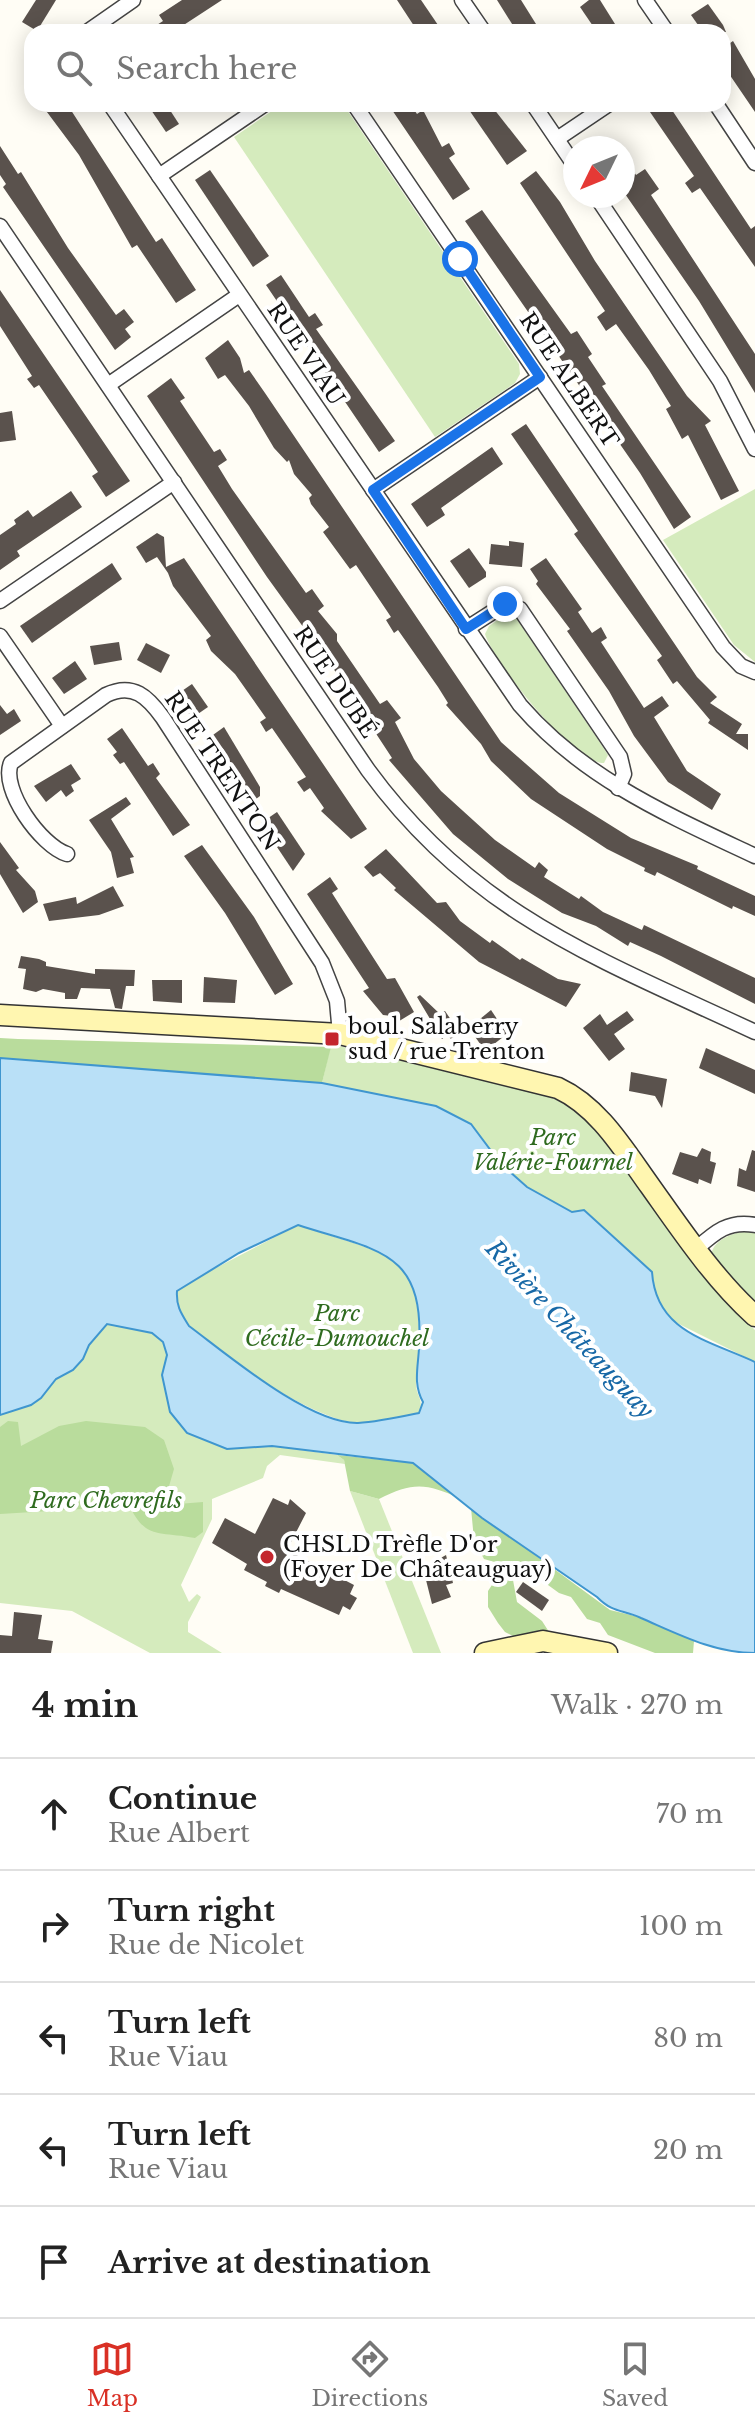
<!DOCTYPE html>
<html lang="en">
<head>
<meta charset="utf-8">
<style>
  :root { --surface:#fff; --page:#f2f2f2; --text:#222; --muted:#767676; --line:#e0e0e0; --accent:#d93025 }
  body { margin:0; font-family:"Libre Baskerville",serif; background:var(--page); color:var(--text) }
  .compass { position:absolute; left:563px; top:136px; width:72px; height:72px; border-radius:50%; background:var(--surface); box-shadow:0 4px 20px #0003; rotate:227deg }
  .stop { position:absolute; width:24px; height:24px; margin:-18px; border:6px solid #1a73e8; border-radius:50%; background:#fff }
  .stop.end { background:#1a73e8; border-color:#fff; box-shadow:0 2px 8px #0008 }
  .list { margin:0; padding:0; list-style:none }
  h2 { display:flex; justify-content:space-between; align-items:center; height:104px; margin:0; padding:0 32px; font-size:34px }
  h2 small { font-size:26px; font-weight:400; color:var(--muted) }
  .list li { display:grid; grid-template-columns:52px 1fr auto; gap:24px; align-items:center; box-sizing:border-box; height:112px; padding:0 32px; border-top:2px solid var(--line) }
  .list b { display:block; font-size:30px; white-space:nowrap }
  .list p { margin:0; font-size:26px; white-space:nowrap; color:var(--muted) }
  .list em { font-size:26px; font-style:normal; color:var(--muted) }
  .icon { flex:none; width:44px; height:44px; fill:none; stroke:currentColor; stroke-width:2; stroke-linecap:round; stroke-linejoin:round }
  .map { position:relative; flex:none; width:755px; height:1653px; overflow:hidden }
  .search { position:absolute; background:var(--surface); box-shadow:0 4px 20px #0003; left:24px; right:24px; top:24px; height:88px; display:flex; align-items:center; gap:20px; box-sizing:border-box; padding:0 28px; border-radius:24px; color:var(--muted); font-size:30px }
  .sheet { height:664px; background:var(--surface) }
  nav { display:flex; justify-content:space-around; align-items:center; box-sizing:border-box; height:112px; border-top:2px solid var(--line); background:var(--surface); font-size:22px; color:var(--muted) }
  nav a { display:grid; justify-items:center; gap:4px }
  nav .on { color:var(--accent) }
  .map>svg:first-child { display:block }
  .green { fill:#d5ebbd }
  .forest { fill:#b9dc9c }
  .water { fill:#b9e0f7; stroke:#3f96cf; stroke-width:2; fill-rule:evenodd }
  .building { fill:#5a524d }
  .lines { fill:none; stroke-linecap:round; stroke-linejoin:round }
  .street-casing { stroke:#444; stroke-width:17 }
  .secondary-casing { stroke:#333; stroke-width:23 }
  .street { stroke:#fff; stroke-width:14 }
  .secondary { stroke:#fff6b0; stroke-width:20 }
  .route { stroke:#1a73e8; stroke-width:10 }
  .poi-dot { fill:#c4262e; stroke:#fff; stroke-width:3 }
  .labels { text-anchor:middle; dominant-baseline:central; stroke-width:8; stroke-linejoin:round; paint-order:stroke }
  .street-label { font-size:22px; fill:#111; stroke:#fff }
  .poi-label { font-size:22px; fill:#111; stroke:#fff; text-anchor:start }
  .park-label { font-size:22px; font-style:italic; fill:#2f6b1f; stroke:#fff }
  .water-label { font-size:24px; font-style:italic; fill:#1768a6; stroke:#fff }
</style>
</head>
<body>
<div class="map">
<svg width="755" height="1653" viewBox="0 0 755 1653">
  <rect width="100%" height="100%" fill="#fffdf5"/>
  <!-- green -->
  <g class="green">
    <path d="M282 104H343L519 364 520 374 515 383 435 437 234 137Z"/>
    <path d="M755 489V662L734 645 663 540Z"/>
    <path d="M505 615 516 618 601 744 608 755 604 763C574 764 494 663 485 634L489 626Z"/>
    <path d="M331 1044 548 1096C597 1116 622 1167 652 1207 684 1250 716 1293 755 1330V1362L667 1318 653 1294 572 1212 527 1187 501 1164 470 1124 436 1106 322 1083Z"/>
    <path d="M298 1225C389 1257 426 1248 418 1360 418 1368 416 1376 416 1385 417 1398 424 1399 419 1413 400 1417 377 1423 358 1423 318 1422 215 1355 189 1325 180 1314 177 1305 177 1291L189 1282Z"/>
    <path d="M749 1230 755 1232V1307L711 1254C715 1238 734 1233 749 1230Z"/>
    <path d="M107 1324 152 1333 164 1342 167 1354 162 1375 170 1412 227 1449 272 1446 337 1455 344 1460 345 1464 280 1455 267 1466 263 1478 212 1499V1519L181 1585 189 1602 197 1594 201 1597 188 1622V1632L222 1653H150L72 1611 0 1603V1415L31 1405 41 1398 56 1379 73 1370 83 1359 89 1345Z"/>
    <path d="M350 1491 379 1499 441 1653H413Z"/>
  </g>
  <!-- forest -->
  <g class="forest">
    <path d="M0 1038 18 1039 331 1047 322 1083 0 1058Z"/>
    <path d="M8 1421 18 1422 21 1446 59 1426 86 1421 145 1427 164 1440 174 1469 165 1500 178 1504 203 1502V1532L195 1538C158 1531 144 1540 128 1502L99 1508 0 1514V1427Z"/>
    <path d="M337 1455 413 1463 461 1499C426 1483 413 1482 379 1499L350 1491 344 1460Z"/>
    <path d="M471 1508 610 1610 639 1617 694 1641 693 1653H655L608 1635 600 1623 587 1619 571 1597 559 1593 526 1569 513 1580 517 1602 542 1621 551 1635 517 1638 505 1632 498 1623 488 1607V1591L505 1565 484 1559 474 1540Z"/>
  </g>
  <!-- water -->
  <path class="water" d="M0 1058 322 1083 436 1106 471 1124 501 1164 527 1187 572 1212 584 1210 652 1272C656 1332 708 1340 755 1362V1653C714 1653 678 1634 641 1618 622 1609 614 1614 597 1597L482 1518 413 1463 272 1446 227 1449 187 1433 170 1412 162 1375 167 1355 163 1342 152 1333 107 1324 89 1345 83 1359 73 1370 56 1379 41 1398 31 1405 0 1415ZM298 1225C377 1251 425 1249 419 1348 418 1368 413 1384 423 1402L419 1413C400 1417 377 1422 358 1423 309 1424 228 1355 189 1326 181 1313 176 1306 177 1291L239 1253Z"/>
  <!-- building -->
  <g class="building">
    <path d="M36 0H56L37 31 22 22Z"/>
    <path d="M182 0H222L173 32H146L163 21 159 15Z"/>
    <path d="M397 0H421L438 25 428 32H418Z"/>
    <path d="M497 0H521L536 24 517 32Z"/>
    <path d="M589 0H600L620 32H597L580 7Z"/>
    <path d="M708 4 723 25 726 32H703L691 15Z"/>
    <path d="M733 41 755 79V112L723 65 729 60 723 48Z"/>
    <path d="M41 104H67L156 242 162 238 196 290 176 303 137 245 132 248 79 155Z"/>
    <path d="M147 104H166L179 124 166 132Z"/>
    <path d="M388 104H410L417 114 423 110 442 147 449 143 455 154 449 158 470 189 453 200Z"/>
    <path d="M465 104H490L527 151 507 165Z"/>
    <path d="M662 104H668L751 229 755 226V267L700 188 692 193 685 183 694 176 650 112Z"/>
    <path d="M0 146 18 174 21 172 68 248 116 315 124 309 134 322 125 329 131 337 115 350 3 187 6 184 0 175Z"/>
    <path d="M623 154 636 175 645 169 659 189 651 195 755 354V393L699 301 623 191Z"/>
    <path d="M210 170 269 256 253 267 195 180Z"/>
    <path d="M536 171 560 202 595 261 687 396 711 421 705 425 739 491 721 500 688 435 682 439 666 409 671 406 649 370 616 324 606 331 597 317 605 311 520 183Z"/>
    <path d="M482 210 571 334 577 331 592 354 588 357 606 384 602 386 691 517 674 529 640 473 465 221Z"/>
    <path d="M281 275 309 317 315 313 323 325 316 329 395 441 379 452 266 285Z"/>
    <path d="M0 290 130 481 106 497 92 476 98 472 76 439 39 385 34 388 27 379 32 376 0 326Z"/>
    <path d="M228 340 240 358 244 373 249 370 265 393 501 742 559 793 631 838 698 866 697 869 755 896V916L733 906 732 909 657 872 655 876 644 871 645 868 607 849 531 799 491 761 481 744 446 705 448 703 438 687 398 630 394 633 386 620 391 617 356 565 350 569 323 532 329 527 311 504 309 498 312 495 294 474 289 460 287 462 274 448 249 406 225 375 218 379 205 358Z"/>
    <path d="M171 378 185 398 180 401 214 452 220 449 227 460 218 466 232 489 306 593 312 589 324 606 318 611 337 634V641L380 704 387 700 401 718 395 722 414 759 441 791 495 840 535 868 539 862 548 870 544 877 579 899 581 896 603 912 642 930 644 925 755 978V1004L661 956 630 942 628 946 596 926 562 913 508 879 453 834 389 760 392 758 335 671 267 577 147 396Z"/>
    <path d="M12 411 16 440 0 442V413Z"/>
    <path d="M526 424 697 677 717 697 710 703 742 724 736 734H748V750L708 723 710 720 677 681 673 684 657 660 662 656 574 534 578 531 511 434Z"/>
    <path d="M492 447 503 464 441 508 445 515 427 527 411 504Z"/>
    <path d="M71 491 82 507 17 551 20 556 0 570V535L16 524 14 520 28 510 33 517Z"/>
    <path d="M157 533 164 537 166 567 184 558 367 829 351 839 321 811 324 808 310 788 304 792 297 782 306 777 272 728 266 732 260 722 266 718 235 674 211 651 206 640 211 636 173 586 168 573 157 557 146 563 136 547Z"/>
    <path d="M509 541 524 543 522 567 489 564 491 544 509 546Z"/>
    <path d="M469 548 486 572V577L469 588 450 561Z"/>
    <path d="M546 558 582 609 578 612 592 633 601 627 607 638 601 642 644 708 662 696 669 706 654 717 687 771 721 794 712 810 668 782 634 736 609 691 567 631 570 629 536 584 538 581 530 569Z"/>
    <path d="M112 563 122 579 32 643 20 626Z"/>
    <path d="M119 642 122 660 94 665 90 646Z"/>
    <path d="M146 643 170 655 161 673 137 660Z"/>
    <path d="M75 661 87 679 64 694 52 678Z"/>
    <path d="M192 684 208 707 192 718 176 695Z"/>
    <path d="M0 705 7 714 14 709 21 721 0 735Z"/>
    <path d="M224 727 260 787V796L248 805 206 740Z"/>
    <path d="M122 728 148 766 153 763 160 774 156 778 190 825 173 836 124 762 120 764 113 755 117 752 107 739Z"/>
    <path d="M71 764 81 779 71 785 74 791 66 797 61 790 46 802 34 786Z"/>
    <path d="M126 797 131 804 111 819 134 857 130 858 134 873 117 878 111 852 89 820Z"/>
    <path d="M277 812 305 854 293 871 261 823Z"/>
    <path d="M0 842 19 868 16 870 35 891 38 902 23 913 0 874Z"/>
    <path d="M202 845 254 917 293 984 275 995 225 913 184 856Z"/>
    <path d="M386 849 437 903 446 902 460 921 490 943 492 940 520 960 522 958 558 979 581 984 566 1007 479 962 394 890 396 888 380 873 373 877 364 867Z"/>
    <path d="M330 877 338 889 332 893 344 912 387 979 395 978 414 1012 396 1023 392 1016 383 1015 363 991 369 988 307 894Z"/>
    <path d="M113 886 124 906 99 915 49 921 43 904 76 897 77 904Z"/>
    <path d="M21 956 39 959 46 962V966L95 974V969L135 970 134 986H126L122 1009 115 1008 110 989 81 988 77 999H65V993L43 989 36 992 23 989 26 969 18 968Z"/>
    <path d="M204 977 237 980 235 1003 203 1002Z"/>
    <path d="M152 980H182V1003L153 1001Z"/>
    <path d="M420 995 440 1014 445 1011 460 1033 451 1039 447 1035 442 1039 417 997Z"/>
    <path d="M491 1010 507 1034 485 1051 469 1028Z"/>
    <path d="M627 1011 634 1020 614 1034 625 1049 609 1061 583 1028 600 1014 607 1025Z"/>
    <path d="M706 1048 755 1070V1094L699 1068Z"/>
    <path d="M631 1072 667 1079 662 1108 655 1096 629 1091Z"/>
    <path d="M702 1148 711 1152 710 1161 716 1163 711 1184 699 1179 698 1184 672 1174 680 1152 697 1157Z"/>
    <path d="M752 1150 755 1151V1192L737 1186 739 1168 746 1171Z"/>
    <path d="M273 1498 288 1505 290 1499 306 1513 287 1550 354 1585 350 1594 357 1598 350 1610 343 1606 339 1615 281 1589 279 1593 265 1586 267 1582 244 1570 247 1564 212 1543 225 1518 255 1534Z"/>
    <path d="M446 1555 453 1583 446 1585 451 1597 432 1604 423 1568Z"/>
    <path d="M523 1582 549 1600 542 1611 516 1592Z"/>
    <path d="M14 1612 42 1615 38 1639 53 1641 51 1653H0V1635L12 1636Z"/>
  </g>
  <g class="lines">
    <defs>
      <g id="street">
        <path d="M462 0 484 32"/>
        <path d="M645 0 667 32"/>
        <path d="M87 32 133 0"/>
        <path d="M110 104 520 705C584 779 668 815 755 856"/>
        <path d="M354 104 723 647 741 666 755 672"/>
        <path d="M533 104 575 166"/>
        <path d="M716 104 755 163"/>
        <path d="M557 139 609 104"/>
        <path d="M159 176 265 104"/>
        <path d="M596 196 720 381 755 449"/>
        <path d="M0 226 368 770C474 915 599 959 755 1032"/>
        <path d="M108 385 239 295"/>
        <path d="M373 490 540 377"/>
        <path d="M0 601 174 482"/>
        <path d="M466 629 505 604 520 609 620 757 624 774 618 788"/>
        <path d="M0 636 62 726"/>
        <path d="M67 854C41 846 0 789 11 763L106 695C133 682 148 697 163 718L322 963 337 1001 340 1034"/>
        <path d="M696 1249C715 1232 729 1220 755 1225"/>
      </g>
      <g id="secondary">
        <path d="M0 1015 340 1034 558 1088C599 1107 624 1150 650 1186 682 1231 714 1279 755 1316"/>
        <path d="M485 1653 543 1641 607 1653"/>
      </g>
    </defs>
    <!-- street casing -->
    <use href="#street" class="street-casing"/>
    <!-- secondary casing -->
    <use href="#secondary" class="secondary-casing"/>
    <!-- street -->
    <use href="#street" class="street"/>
    <!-- secondary -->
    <use href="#secondary" class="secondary"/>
  </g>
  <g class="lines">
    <!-- route -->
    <path class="route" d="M460 259 540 377 373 490 466 629 505 604"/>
  </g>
  <!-- markers -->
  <g class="poi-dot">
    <rect x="324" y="1031" width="16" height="16" rx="4"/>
    <circle cx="267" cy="1557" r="8"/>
  </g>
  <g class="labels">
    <!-- street labels -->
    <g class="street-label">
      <text transform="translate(306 354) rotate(56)">RUE VIAU</text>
      <text transform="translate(569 380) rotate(56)">RUE ALBERT</text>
      <text transform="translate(335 682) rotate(56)">RUE DUBÉ</text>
      <text transform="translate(222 771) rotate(56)">RUE TRENTON</text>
    </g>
    <!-- poi labels -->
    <g class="poi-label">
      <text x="348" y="1026">boul. Salaberry<tspan x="348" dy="25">sud / rue Trenton</tspan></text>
      <text x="283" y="1544">CHSLD Trèfle D'or<tspan x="283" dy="25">(Foyer De Châteauguay)</tspan></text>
    </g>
    <!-- park labels -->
    <g class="park-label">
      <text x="553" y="1137">Parc<tspan x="553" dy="25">Valérie-Fournel</tspan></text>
      <text x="337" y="1313">Parc<tspan x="337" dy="25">Cécile-Dumouchel</tspan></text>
      <text x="106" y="1500">Parc Chevrefils</text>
    </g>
    <!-- water labels -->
    <g class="water-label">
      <text transform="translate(570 1329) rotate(47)">Rivière Châteauguay</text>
    </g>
  </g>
</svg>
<svg class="compass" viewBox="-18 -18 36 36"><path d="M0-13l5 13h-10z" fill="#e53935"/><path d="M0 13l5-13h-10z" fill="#767676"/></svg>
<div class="stop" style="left:460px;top:259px"></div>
<div class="stop end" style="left:505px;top:604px"></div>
<div class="search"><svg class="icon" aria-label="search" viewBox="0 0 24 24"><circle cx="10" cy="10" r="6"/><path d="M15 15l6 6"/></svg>Search here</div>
</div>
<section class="sheet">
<h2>4 min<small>Walk · 270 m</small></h2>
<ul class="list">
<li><svg class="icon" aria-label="ahead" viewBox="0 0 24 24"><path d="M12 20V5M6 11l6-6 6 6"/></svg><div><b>Continue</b><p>Rue Albert</p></div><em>70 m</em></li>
<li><svg class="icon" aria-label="right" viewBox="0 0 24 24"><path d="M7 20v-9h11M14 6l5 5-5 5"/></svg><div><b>Turn right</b><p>Rue de Nicolet</p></div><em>100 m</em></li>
<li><svg class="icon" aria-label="left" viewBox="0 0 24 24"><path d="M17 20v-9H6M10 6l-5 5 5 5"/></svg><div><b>Turn left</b><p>Rue Viau</p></div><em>80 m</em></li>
<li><svg class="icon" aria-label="left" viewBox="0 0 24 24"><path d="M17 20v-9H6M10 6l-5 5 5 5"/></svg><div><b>Turn left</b><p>Rue Viau</p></div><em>20 m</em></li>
<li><svg class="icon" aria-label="arrive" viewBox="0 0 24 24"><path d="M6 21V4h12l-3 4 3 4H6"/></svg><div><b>Arrive at destination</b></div></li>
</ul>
</section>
<nav>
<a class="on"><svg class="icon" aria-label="map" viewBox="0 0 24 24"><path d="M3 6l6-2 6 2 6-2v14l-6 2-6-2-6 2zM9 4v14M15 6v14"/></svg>Map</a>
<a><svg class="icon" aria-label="directions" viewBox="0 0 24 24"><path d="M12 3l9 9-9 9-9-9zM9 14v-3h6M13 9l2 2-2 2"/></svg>Directions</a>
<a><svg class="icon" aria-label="saved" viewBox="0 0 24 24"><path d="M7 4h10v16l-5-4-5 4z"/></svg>Saved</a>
</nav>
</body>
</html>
